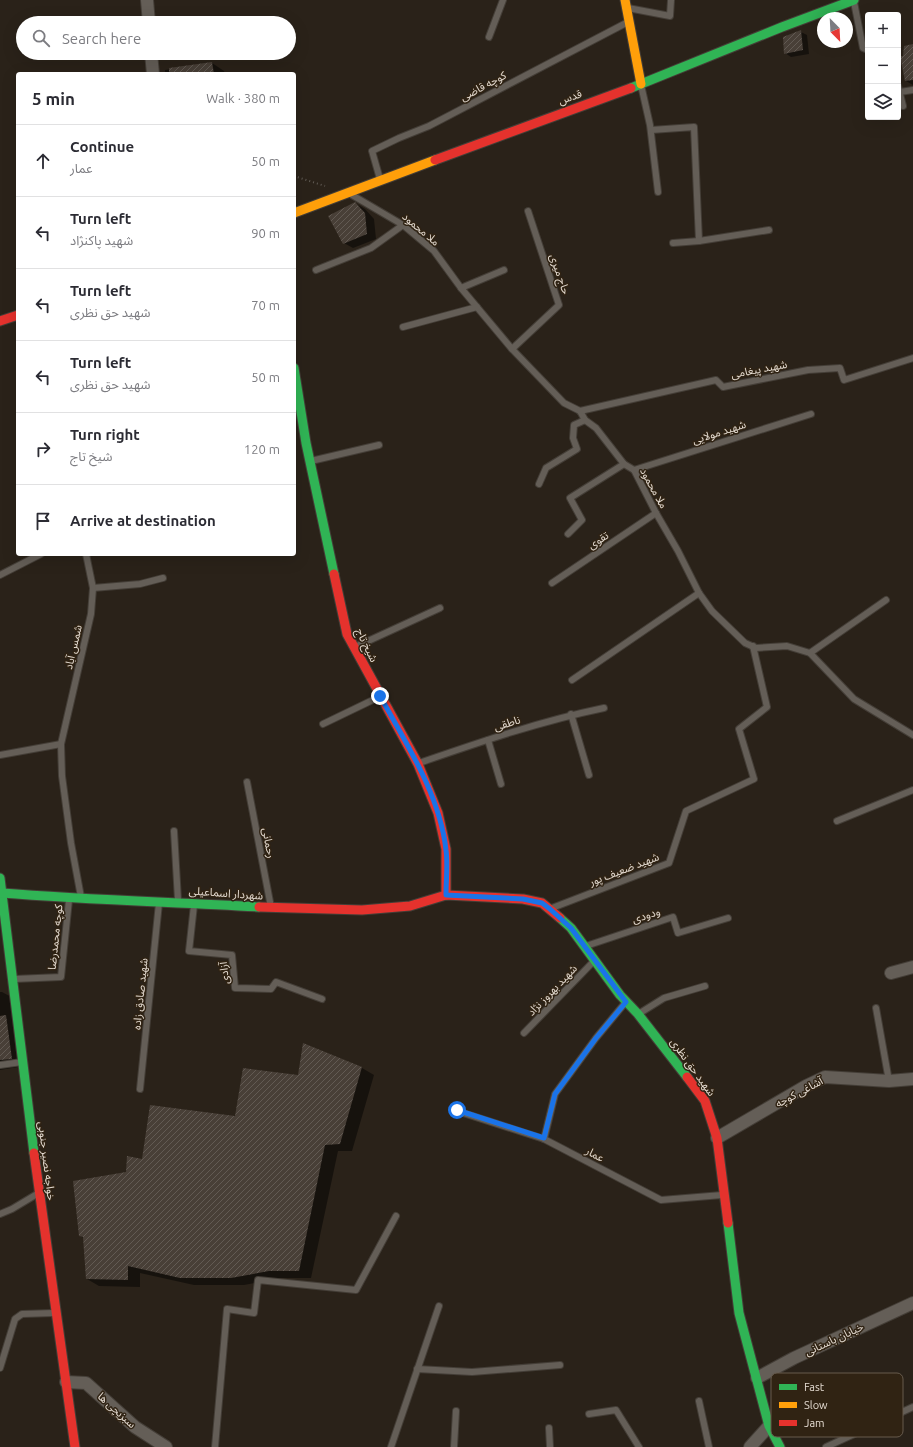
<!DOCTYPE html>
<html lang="en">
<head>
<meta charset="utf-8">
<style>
  :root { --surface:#fff; --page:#f2f2f3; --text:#2b2b33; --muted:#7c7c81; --line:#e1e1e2 }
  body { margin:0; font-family:Ubuntu,"Noto Sans Arabic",sans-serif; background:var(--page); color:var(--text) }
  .controls { position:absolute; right:12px; top:12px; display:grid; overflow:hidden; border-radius:4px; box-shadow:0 4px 16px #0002 }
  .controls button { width:36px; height:36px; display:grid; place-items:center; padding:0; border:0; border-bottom:1px solid var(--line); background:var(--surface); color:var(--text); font:20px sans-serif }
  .compass { position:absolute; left:817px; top:12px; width:36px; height:36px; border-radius:50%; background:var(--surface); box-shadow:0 4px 16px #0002; rotate:156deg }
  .stop { position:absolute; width:12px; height:12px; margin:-9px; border:3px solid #1a73e8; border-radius:50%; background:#fff }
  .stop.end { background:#1a73e8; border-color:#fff; box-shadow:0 1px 4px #0008 }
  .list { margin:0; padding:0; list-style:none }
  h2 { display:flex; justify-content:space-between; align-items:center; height:52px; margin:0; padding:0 16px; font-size:17px }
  h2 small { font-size:13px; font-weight:400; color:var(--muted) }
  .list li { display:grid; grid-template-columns:26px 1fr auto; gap:12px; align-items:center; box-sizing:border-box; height:72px; padding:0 16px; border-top:1px solid var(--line) }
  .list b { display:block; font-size:15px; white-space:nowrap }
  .list p { margin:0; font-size:13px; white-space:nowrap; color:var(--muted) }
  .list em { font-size:13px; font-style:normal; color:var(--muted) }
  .icon { flex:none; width:22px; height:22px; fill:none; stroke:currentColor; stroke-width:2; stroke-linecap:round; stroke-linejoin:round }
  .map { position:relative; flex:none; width:913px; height:1447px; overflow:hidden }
  .search { position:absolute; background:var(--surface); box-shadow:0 4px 16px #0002; left:16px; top:16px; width:280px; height:44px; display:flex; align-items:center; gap:10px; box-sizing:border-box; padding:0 14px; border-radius:22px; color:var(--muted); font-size:15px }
  .panel { position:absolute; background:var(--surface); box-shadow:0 4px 16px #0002; left:16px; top:72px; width:280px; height:484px; border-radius:4px }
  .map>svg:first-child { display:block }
  .shadow { fill:#0007 }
  .building { fill:url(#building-hatch) }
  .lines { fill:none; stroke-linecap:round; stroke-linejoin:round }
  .lane-casing { stroke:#443e37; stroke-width:8 }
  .street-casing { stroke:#443e37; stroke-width:14 }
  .fast-casing { stroke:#443e37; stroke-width:11 }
  .slow-casing { stroke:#443e37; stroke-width:11 }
  .jam-casing { stroke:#443e37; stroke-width:11 }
  .path { stroke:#605b54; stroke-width:2; stroke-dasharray:1 3; stroke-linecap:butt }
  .lane { stroke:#645e57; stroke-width:6 }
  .street { stroke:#645e57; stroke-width:12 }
  .fast { stroke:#30b455; stroke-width:9 }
  .slow { stroke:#ff9f0a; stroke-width:9 }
  .jam { stroke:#e5322d; stroke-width:9 }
  .route { stroke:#1a73e8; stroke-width:5 }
  .labels { text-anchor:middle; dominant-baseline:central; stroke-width:3; stroke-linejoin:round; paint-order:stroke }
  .street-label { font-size:11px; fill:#e5dcd2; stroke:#302313 }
  .key { fill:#302313; stroke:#665a4c; stroke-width:1 }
  .key-label { font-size:11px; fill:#e5dcd2 }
</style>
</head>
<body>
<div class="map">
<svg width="913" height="1447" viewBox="0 0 913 1447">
  <defs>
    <pattern id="building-hatch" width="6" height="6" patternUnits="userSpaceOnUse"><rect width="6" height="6" fill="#483f37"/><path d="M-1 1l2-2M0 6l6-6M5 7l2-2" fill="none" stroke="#625a53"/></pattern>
  </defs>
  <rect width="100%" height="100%" fill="#2a2219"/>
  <!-- shadow -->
  <g class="shadow">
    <path d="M801 32 807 35 809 54 791 57 785 53 784 38Z"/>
    <path d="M913 45V85L906 81 904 57Z"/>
    <path d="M212 63 224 71 225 74H165V70Z"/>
    <path d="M355 203 365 209 374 219 376 239 353 248 344 243Z"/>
    <path d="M0 992H2L15 999 24 1066 0 1070Z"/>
    <path d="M362 1068 374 1075 352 1151H338L311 1278H282L244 1285H194L140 1273V1287L99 1286 87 1279 84 1238 80 1236 127 1173 142 1161 236 1117 299 1076Z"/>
  </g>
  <!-- building -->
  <g class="building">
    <path d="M801 30 803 50 784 54 783 37Z"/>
    <path d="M913 44V80L905 81 900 56H903L904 46Z"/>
    <path d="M212 62 214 74H169V68Z"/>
    <path d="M355 202 365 213 367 234 343 244 328 216Z"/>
    <path d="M6 1015 12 1059 0 1060V1016Z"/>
    <path d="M303 1043 362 1067 340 1144 325 1145 299 1271H269L231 1278H180L128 1266V1280L86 1279 83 1237 79 1236 73 1181 126 1172 127 1156 142 1159 150 1105 235 1116 243 1068 298 1075Z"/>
  </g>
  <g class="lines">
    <defs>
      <g id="lane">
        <path d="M854 2 863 48 868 50"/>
        <path d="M628 8 670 16 671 0"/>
        <path d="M489 37 503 0"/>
        <path d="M641 85 650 125 658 192"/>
        <path d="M898 86 903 106"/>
        <path d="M900 92 913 90"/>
        <path d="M651 130 694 127 699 241"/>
        <path d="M380 179 372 151 399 138 429 126 628 22"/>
        <path d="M352 195 403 225 434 251 461 288 512 349 564 403 580 411 585 420 596 428 624 464 634 470 656 513 678 551 699 593 712 611 745 643 756 648 787 646 810 653 854 699 913 735"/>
        <path d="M673 243 699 241 769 230"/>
        <path d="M316 270 371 248 403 225"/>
        <path d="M461 288 504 270"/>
        <path d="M403 327 477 307"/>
        <path d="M512 349 559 305 528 211"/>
        <path d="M580 411 716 380 723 387 808 370 840 368 844 380 913 358"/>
        <path d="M311 461 379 445"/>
        <path d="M634 470 811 414"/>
        <path d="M539 484 546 468 577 449 573 438 574 425 585 420"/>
        <path d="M568 534 582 520 570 498 624 464"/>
        <path d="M0 575 41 554"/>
        <path d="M552 583 656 513"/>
        <path d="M93 588 140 584 163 578"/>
        <path d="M355 647 440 608"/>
        <path d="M810 653 886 600"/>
        <path d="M572 680 699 593"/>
        <path d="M571 714 589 775"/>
        <path d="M323 724 379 697"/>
        <path d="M488 740 501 784"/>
        <path d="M0 755 61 744"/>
        <path d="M419 763C480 742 541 721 604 708"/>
        <path d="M247 782 271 907"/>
        <path d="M837 821 913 790"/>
        <path d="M174 831 178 900"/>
        <path d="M81 897 71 843 62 776 61 744 91 614 93 588 86 554"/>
        <path d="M194 905 189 951 232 955 235 988 271 989 276 982 322 999"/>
        <path d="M552 908 669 863 686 811 754 779 739 729 767 707 753 646"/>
        <path d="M586 946 673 917 678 933 728 918"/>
        <path d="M14 979 61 977 69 900"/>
        <path d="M876 1008 889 1081"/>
        <path d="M640 1013 664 998 705 986"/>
        <path d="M524 1033 593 962"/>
        <path d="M0 1065 22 1062"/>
        <path d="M140 1089 159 903"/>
        <path d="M457 1111 544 1139 661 1200 722 1195"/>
        <path d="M544 1139 555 1094 596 1038 625 1003"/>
        <path d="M0 1214 12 1209 37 1194"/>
        <path d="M0 1368 15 1319 22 1314 54 1313"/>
        <path d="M417 1369 472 1372 560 1365"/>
        <path d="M699 1401 709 1447"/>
        <path d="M589 1414 616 1410 639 1447"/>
        <path d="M549 1428 550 1447"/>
        <path d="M215 1447 227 1309 254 1313 258 1280 356 1290 396 1216"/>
        <path d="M391 1447 439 1306"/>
        <path d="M454 1447 456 1411"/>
        <path d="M826 1447 913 1407"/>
      </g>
      <g id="street">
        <path d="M147 0 149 23"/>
        <path d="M151 53 153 74"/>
        <path d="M891 973 913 967"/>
        <path d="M717 1138 806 1086 825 1077 889 1081 913 1079"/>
        <path d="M757 1378 794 1358 913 1303"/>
        <path d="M66 1382 86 1383 135 1427 166 1447"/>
        <path d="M750 1447 769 1426"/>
      </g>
      <g id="fast">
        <path d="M631 88 782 27 854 0"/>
        <path d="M294 368 306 443 334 574"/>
        <path d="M0 878 34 1153"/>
        <path d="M2 893C88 900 173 902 259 907"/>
        <path d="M560 918 571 928 620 995 638 1014 687 1077"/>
        <path d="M728 1223 739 1313 769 1426 780 1447"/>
      </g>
      <g id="slow">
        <path d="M625 0 641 84"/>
        <path d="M294 213 435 160"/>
      </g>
      <g id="jam">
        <path d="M435 160 631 88"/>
        <path d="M0 321 18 315"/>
        <path d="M334 574 347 634 418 764 438 813 446 849V895"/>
        <path d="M259 907 362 910 410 906 446 895 523 899 542 903 560 918"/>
        <path d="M687 1077 705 1101 717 1138 728 1223"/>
        <path d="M34 1153 75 1447"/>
      </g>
    </defs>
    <!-- lane casing -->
    <use href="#lane" class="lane-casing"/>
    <!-- street casing -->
    <use href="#street" class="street-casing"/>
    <!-- fast casing -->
    <use href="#fast" class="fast-casing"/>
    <!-- slow casing -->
    <use href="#slow" class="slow-casing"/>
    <!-- jam casing -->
    <use href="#jam" class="jam-casing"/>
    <!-- path -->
    <path class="path" d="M294 176 325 186"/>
    <!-- lane -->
    <use href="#lane" class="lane"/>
    <!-- street -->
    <use href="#street" class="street"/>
    <!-- fast -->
    <use href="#fast" class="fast"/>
    <!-- slow -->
    <use href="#slow" class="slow"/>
    <!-- jam -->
    <use href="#jam" class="jam"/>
  </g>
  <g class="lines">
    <!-- route -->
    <path class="route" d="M380 696C406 743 440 795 446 850 448 864 446 880 446 895L523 899 542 903 550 909 571 928 626 1002 596 1038 555 1094 544 1138 457 1110"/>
  </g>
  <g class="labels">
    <!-- street labels -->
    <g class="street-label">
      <text transform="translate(483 86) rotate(-28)">کوچه قاضی</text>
      <text transform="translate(570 97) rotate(-20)">قدس</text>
      <text transform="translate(421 229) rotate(40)">ملا محمود</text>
      <text transform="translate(560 274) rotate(71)">حاج میری</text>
      <text transform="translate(759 369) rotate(-11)">شهید پیغامی</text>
      <text transform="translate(719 432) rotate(-18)">شهید مولایی</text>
      <text transform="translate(654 488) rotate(61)">ملا محمود</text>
      <text transform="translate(598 540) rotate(-34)">تقوی</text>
      <text transform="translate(367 645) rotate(64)">شیخ تاج</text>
      <text transform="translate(73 647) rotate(-77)">شمس آباد</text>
      <text transform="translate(507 723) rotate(-17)">ناطقی</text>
      <text transform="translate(269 843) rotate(80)">رحمانی</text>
      <text transform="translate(624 869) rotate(-21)">شهید ضعیف پور</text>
      <text transform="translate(226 893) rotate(4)">شهردار اسماعیلی</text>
      <text transform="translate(646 915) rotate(-18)">ودودی</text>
      <text transform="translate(55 937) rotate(-84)">کوچه محمدرضا</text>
      <text transform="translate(224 973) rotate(-96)">آزادی</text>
      <text transform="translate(552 990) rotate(-46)">شهید بهروز نژاد</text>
      <text transform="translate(140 994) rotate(-84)">شهید صادق زاده</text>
      <text transform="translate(693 1067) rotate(54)">شهید حق نظری</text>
      <text transform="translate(799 1092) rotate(-28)">آشاغی کوچه</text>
      <text transform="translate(595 1154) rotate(28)">عمار</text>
      <text transform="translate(47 1161) rotate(83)">خواجه نصیر جنوبی</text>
      <text transform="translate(834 1339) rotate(-25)">خیابان باستانی</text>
      <text transform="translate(117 1410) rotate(42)">سبزیچی ها</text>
    </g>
  </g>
  <!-- legend -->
  <rect x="771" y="1373" width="132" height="64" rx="6" class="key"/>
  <rect x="779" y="1384" width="18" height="6" fill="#30b455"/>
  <rect x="779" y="1402" width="18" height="6" fill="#ff9f0a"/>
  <rect x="779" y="1420" width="18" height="6" fill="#e5322d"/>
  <g class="key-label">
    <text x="804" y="1391">Fast</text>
    <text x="804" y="1409">Slow</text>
    <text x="804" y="1427">Jam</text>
  </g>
</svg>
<div class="controls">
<button>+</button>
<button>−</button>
<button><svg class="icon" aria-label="layers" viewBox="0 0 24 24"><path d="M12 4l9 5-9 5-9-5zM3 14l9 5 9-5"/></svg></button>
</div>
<svg class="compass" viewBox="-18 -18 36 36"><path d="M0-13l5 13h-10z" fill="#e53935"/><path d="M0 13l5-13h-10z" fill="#7c7c81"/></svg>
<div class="stop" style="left:457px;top:1110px"></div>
<div class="stop end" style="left:380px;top:696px"></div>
<div class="search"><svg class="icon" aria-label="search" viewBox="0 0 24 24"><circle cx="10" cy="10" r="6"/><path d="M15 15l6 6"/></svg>Search here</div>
<section class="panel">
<h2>5 min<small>Walk · 380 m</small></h2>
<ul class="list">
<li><svg class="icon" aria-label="ahead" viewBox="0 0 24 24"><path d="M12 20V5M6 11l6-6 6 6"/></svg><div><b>Continue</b><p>عمار</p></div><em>50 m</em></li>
<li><svg class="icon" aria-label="left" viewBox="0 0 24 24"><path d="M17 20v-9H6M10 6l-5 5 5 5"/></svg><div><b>Turn left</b><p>شهید پاکنژاد</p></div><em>90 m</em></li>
<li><svg class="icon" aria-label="left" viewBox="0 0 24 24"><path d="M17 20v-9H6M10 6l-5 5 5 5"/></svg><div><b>Turn left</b><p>شهید حق نظری</p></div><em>70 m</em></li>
<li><svg class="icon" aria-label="left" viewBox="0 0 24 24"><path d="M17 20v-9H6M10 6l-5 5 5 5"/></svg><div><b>Turn left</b><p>شهید حق نظری</p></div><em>50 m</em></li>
<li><svg class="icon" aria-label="right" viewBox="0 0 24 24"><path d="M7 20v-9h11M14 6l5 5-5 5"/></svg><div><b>Turn right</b><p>شیخ تاج</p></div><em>120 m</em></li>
<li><svg class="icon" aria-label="arrive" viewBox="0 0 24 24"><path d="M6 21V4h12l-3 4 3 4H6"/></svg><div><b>Arrive at destination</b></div></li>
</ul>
</section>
</div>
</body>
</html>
